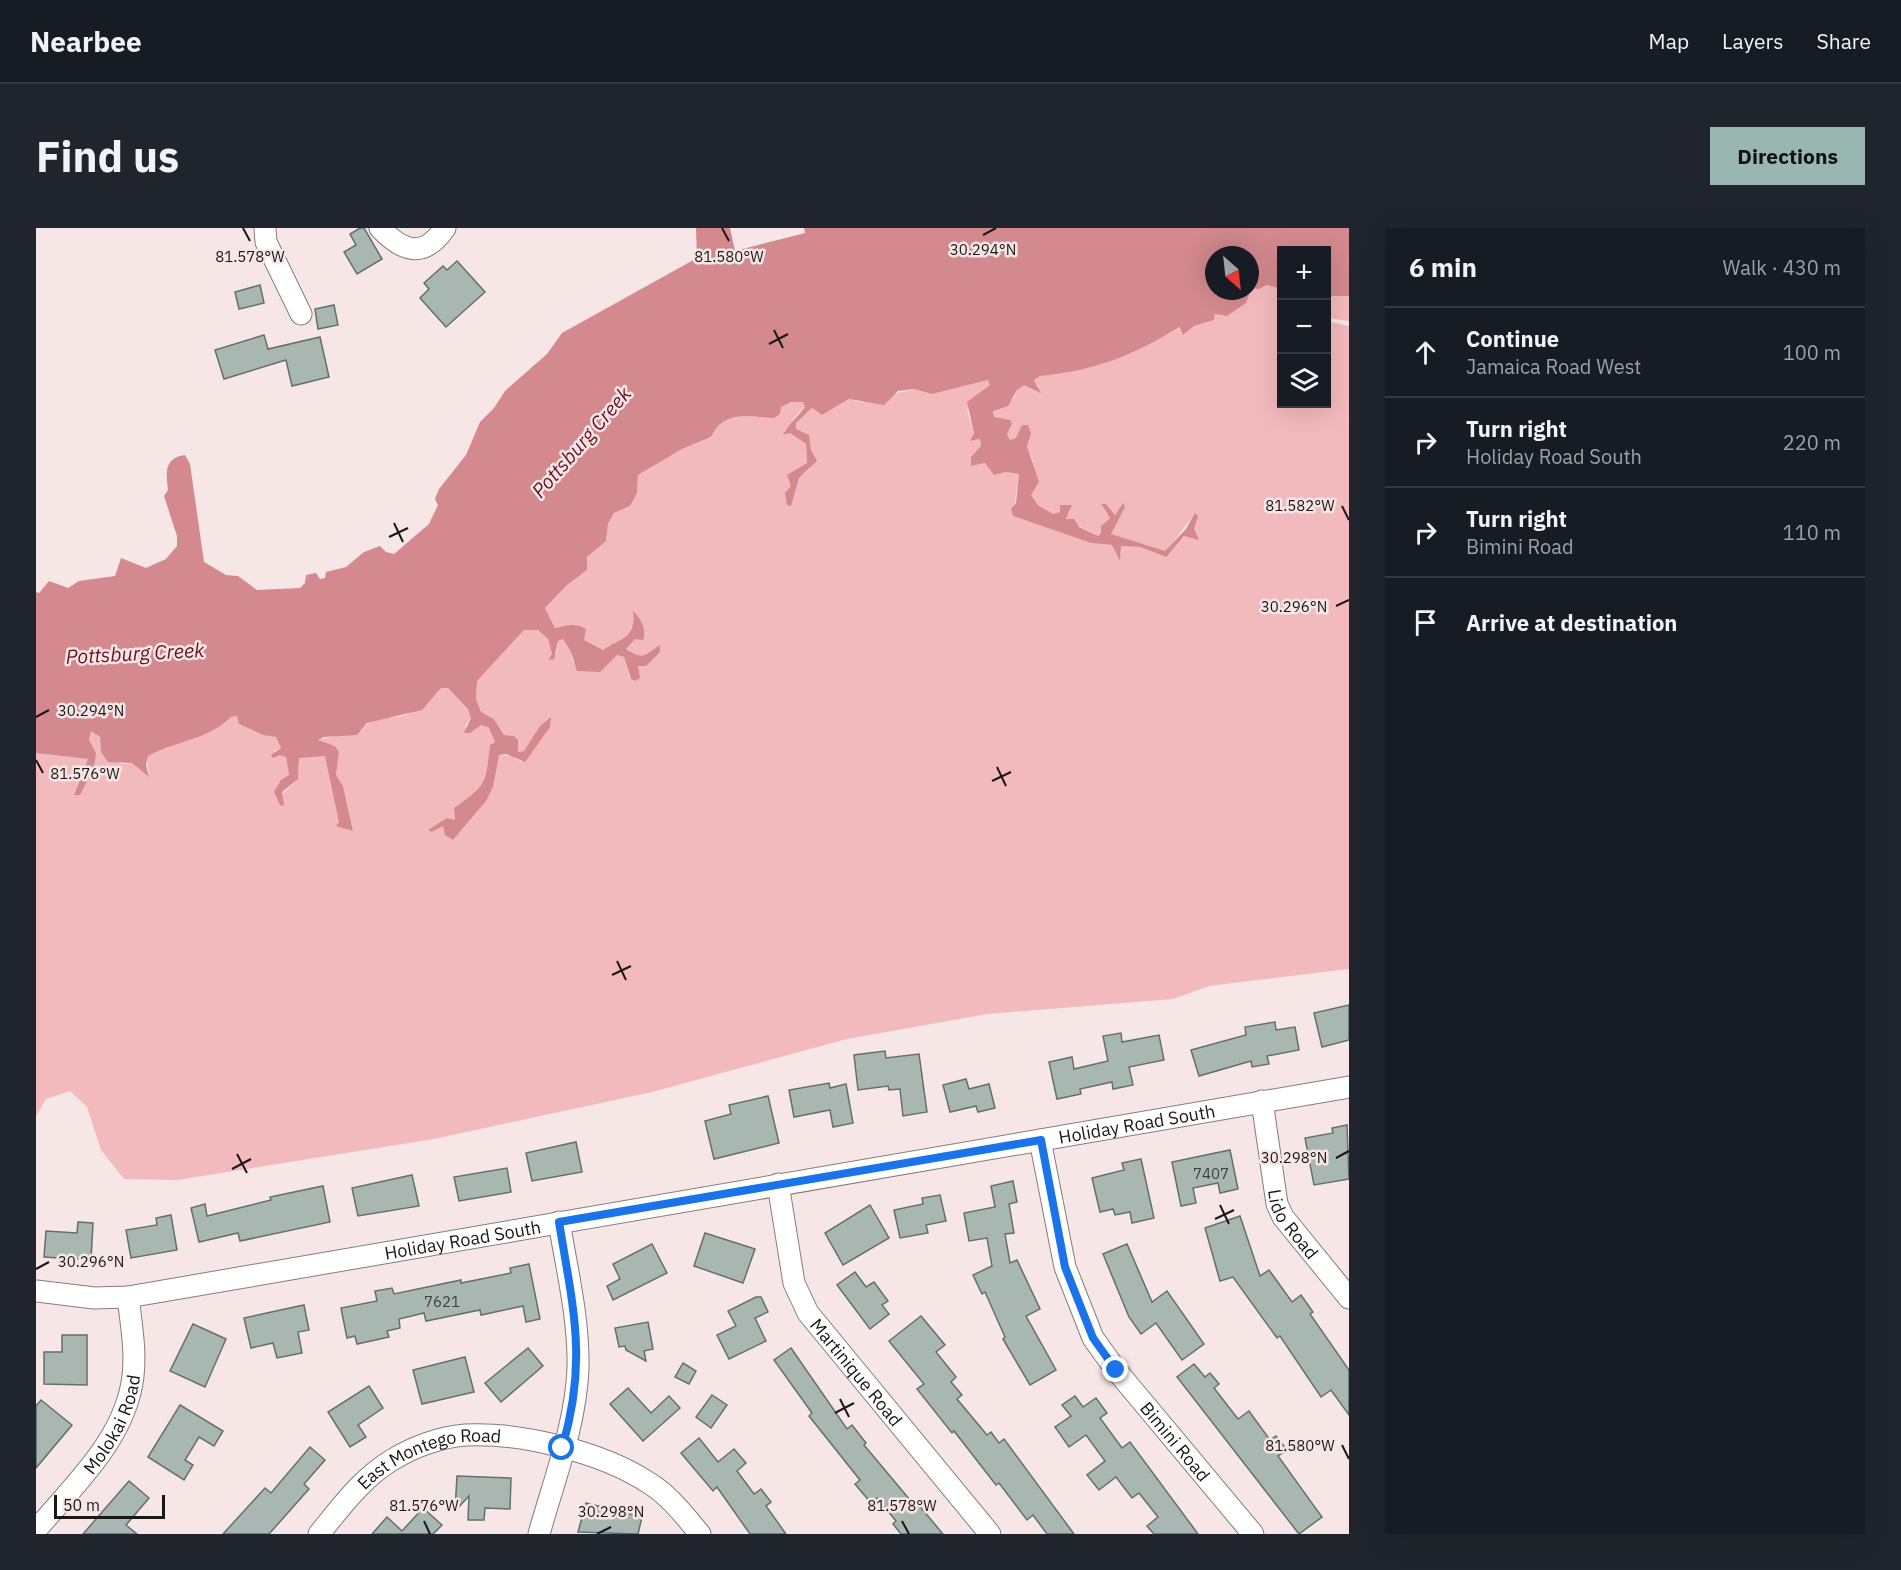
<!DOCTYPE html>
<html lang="en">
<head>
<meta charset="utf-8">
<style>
  :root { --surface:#171b24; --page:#20242c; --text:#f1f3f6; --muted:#9ea1a6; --line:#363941; --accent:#98b7b1 }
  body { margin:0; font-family:"IBM Plex Sans",sans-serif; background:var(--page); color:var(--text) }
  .controls { position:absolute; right:18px; top:18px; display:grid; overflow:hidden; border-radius:0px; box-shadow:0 6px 24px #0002 }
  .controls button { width:54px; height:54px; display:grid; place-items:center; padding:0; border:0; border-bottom:2px solid var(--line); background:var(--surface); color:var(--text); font:30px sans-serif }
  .compass { position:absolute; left:1169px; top:18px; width:54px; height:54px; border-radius:50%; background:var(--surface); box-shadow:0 6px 24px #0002; rotate:153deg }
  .scale { position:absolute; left:18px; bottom:15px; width:111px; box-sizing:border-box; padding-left:6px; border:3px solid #1c1717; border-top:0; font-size:16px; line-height:21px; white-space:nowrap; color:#1c1717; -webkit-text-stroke:4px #f6e6e6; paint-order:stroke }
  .stop { position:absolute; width:18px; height:18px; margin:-14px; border:4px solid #1a73e8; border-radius:50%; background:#fff }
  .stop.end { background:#1a73e8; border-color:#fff; box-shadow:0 2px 6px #0008 }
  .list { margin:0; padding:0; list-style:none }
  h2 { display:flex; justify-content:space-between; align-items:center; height:78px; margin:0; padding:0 24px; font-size:26px }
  h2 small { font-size:20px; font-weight:400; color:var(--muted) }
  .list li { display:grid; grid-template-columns:39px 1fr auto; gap:18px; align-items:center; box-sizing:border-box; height:90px; padding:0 24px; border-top:2px solid var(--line) }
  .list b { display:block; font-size:22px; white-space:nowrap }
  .list p { margin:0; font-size:20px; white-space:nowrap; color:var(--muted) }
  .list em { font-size:20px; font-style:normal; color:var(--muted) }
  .icon { flex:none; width:33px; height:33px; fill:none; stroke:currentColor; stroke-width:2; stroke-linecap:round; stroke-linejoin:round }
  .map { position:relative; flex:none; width:1313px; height:1306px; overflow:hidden; border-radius:0px }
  header { display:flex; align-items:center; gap:36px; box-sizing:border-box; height:84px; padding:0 30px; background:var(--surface); border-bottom:2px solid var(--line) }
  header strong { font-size:28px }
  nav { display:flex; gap:33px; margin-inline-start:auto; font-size:21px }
  .intro { display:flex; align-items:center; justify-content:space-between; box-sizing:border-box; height:144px; padding:0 36px }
  h1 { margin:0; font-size:42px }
  .button { padding:15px 27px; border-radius:0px; background:var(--accent); color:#111; font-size:21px; font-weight:700 }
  main { display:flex; gap:36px; padding:0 36px }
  aside { flex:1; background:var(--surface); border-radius:0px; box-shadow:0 6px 24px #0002 }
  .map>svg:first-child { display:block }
  .green { fill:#f2babc }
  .water { fill:#d3898d }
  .building { fill:#a9b7b2; stroke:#63706b; stroke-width:1.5 }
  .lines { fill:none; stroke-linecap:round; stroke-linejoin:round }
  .minor-casing { stroke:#897b7b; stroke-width:23 }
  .minor { stroke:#fff; stroke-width:21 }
  .route { stroke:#1a73e8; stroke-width:8 }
  .ticks { fill:none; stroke:#1c1717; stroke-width:2 }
  .labels { text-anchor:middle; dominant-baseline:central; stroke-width:5; stroke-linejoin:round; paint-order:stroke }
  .number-label { font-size:15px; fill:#3f3f3e }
  .street-label { font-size:18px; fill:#1c1717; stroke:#f6e6e6 }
  .water-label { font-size:20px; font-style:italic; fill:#6a1223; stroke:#f6e6e6 }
  .ticks-label { font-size:15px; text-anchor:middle; fill:#1c1717; stroke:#f6e6e6; stroke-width:5; stroke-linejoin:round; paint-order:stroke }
</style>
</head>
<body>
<header>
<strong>Nearbee</strong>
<nav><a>Map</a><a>Layers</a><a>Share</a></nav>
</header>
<div class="intro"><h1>Find us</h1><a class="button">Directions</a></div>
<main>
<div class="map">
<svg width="1313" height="1306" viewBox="0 0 1313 1306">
  <rect width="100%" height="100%" fill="#f6e6e6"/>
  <!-- green -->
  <g class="green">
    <path d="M1231 57 1245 61 1246 176H1290L1291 93 1313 98V741L1173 758 1137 771 951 786 811 811 616 864 398 911 141 952 88 951 65 922 51 879 34 863 10 871 0 888V525L52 531 38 566 58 539 53 512 55 502 64 509 65 524 86 536 96 535 113 548 111 528C141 512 170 513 195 489L201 488 203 496 227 507 240 509 245 520 238 523 250 529 253 547 239 564 242 570 262 551 263 530 289 527 305 599 317 603 307 558 300 547 303 524 299 518 281 512 326 502C335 489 352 491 366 488 380 485 397 471 405 460H412L432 481 435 490 429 498 434 505 444 497 453 500 459 514 454 517C449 558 451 556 418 580L419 592 411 590 396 604 407 598 417 612 450 573 463 527 476 528 485 534 494 514 488 523 482 524 478 508 468 507 458 491 445 484 440 471 441 453 488 402H502L512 411 516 426 513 431 521 424 522 413 527 411 535 424 537 434 581 427 588 429 594 451 615 423 610 428H600L590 421 599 411H607C612 401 605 391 597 384 600 409 586 410 567 422L523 399 519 400 509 380 531 357 551 342V329L570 313 572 296 578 285 594 278 601 265 602 247 646 221 675 209C688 181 713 189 738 190L744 186V179L755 174H767L769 179 757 191 756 198 748 203V207L754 205 770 216 771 235C756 247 755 258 755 277L763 250 774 241 773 207 760 201V195L776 180 786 187 813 171 825 174 878 161 896 166 952 152 954 157 931 182 938 205 934 213 944 211 945 218 935 238 950 235 969 244 983 246 977 288 1055 315 1077 317 1081 327 1085 326 1084 318 1104 319 1129 329 1138 317 1158 301 1159 286 1129 324 1074 306C1076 298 1084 289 1086 276L1079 287 1065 277 1074 290 1065 298V305L1062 308 1029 291 1035 282 1017 286 1002 277 995 267 997 233 991 218 995 206 974 212 971 206 976 196 958 189 957 183 978 170 981 162 988 157 1004 160 998 152 1004 148C1056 143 1100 126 1145 99L1148 106 1158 98 1178 92 1179 86 1205 63Z"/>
    <path d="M1290 68H1313V93L1291 90Z"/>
  </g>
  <!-- water -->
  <path class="water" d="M660 0H694L699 23 769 5 768 0H1313V68H1291L1290 22H1246L1245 61 1231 57 1223 61 1214 60V27H1178V63H1205L1213 67 1210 75 1191 88 1179 86 1178 92 1158 98 1147 107 1144 99C1098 127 1058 143 1004 148L998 152 1005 165 988 157 981 162 972 178 957 183 958 189 974 192 976 196 971 206 974 212 980 210 986 197H992L995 206 991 218 1003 254 995 267 1002 277 1017 286 1024 284V277H1036L1030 291H1038L1043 299 1062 308 1065 305V298L1074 290 1065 276H1070L1079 287 1087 275 1089 279 1075 306 1129 323 1150 301 1159 285 1162 288 1158 301 1163 312 1148 308 1130 329 1104 319 1085 318 1084 333 1076 317 1055 315 977 288 975 281 980 275 983 246 969 244 958 247 949 235 935 238V229L945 218 944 211 934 213 938 205 931 174 954 157 952 152 896 166 878 161 862 163 848 177 813 171 786 187 776 180 760 195V201L773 207 775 222 781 233 763 250 755 278 751 277 749 265 755 258 751 247 771 235 770 216 754 205 747 207C752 196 762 189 769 179L767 174H755L745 179 744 186 738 190C713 189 688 181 675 209L646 221 602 247 601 265 594 278 578 285 572 296 570 313 551 329V342L531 357 509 380 519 400C531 398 537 394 550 401L548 412 567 422C587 409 600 410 597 383 604 390 612 401 607 412L599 411 590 421C608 433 608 427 624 417V424L610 438H602L604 450 599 453 595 451 588 429 581 427 564 444 541 443 535 424 527 411 522 413 518 431 512 432 516 426 512 411 502 402H488L441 453 440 471 445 484 458 491 468 507 478 508 482 512V524L488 523 504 498 515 489 514 499 489 534 470 526 463 527 457 559 450 573 417 612 409 607 407 598 396 604 392 602 411 590 419 592 418 580C451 556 449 558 454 517L459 514 453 500 445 497 434 505H428L435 490 432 481 412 460H405L386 482 331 495 321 507 288 509 282 512 299 518 303 524 300 547 307 558 317 603 300 598 303 594 289 528 263 530 262 551 246 564 248 578 244 577 238 564 245 552 253 547 250 529 244 527 237 530 235 527 245 520 240 509 227 507 203 496 201 488 195 489C170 513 141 512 112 528L110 537 113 549 96 535 72 534 65 524 64 509 55 503 53 512 60 525 58 539 44 567H38L52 531 0 525V364L3 365 13 353 32 360 43 353 79 348 85 330 110 340 130 331 141 318V308L128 268 132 262C130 245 128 230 149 227L154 236 168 334 190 347 202 348 221 362 264 360 269 355 270 347 280 345 284 351 289 350 290 344 310 339 328 324 344 318 350 324 358 326 393 296 402 277 399 271 403 261 430 227 444 194 458 180 469 163 511 126 526 105 661 30Z"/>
  <!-- building -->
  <g class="building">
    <path d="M324 0H328L346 31 321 46 308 24 320 17 314 6Z"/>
    <path d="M421 33 449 64 410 99 384 70 393 61 388 55 407 38 411 42Z"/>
    <path d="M224 57 228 75 203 81 199 64Z"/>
    <path d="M298 77 302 97 282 101 279 81Z"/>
    <path d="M228 107 232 121 284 109 293 149 256 158 250 132 188 151 179 122Z"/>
    <path d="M1313 777V812L1286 819 1278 785Z"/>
    <path d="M1239 794 1240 802 1259 799 1263 822 1231 828 1233 836 1216 839 1215 833 1163 848 1155 822 1210 807 1209 799Z"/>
    <path d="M1085 805 1086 814 1123 807 1128 832 1093 839 1097 857 1077 861 1076 854 1044 861 1045 866 1021 871 1013 834 1036 829 1038 841 1072 833 1067 808Z"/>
    <path d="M849 823 850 830 883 826 891 884 867 888 864 861 853 862 852 858 822 862 818 827Z"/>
    <path d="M930 851 933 861 953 856 959 880 942 884 940 878 914 884 907 857Z"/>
    <path d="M793 855 794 860 810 856 817 895 797 899 794 882 758 889 753 862Z"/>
    <path d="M732 868 743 915 678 931 669 893 695 886 693 877Z"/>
    <path d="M1311 897 1313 951 1278 957 1269 910 1297 905 1296 900Z"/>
    <path d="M540 914 546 944 496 953 490 925Z"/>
    <path d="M1194 922 1202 961 1184 965 1182 955 1157 960 1160 975 1145 978 1136 934Z"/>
    <path d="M1105 931 1118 990 1096 995 1094 984 1079 987 1077 981 1064 984 1056 950 1088 942 1086 935Z"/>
    <path d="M471 940 475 964 423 973 418 949Z"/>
    <path d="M376 947 383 978 322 988 316 960Z"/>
    <path d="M977 953 981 974 973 976 978 1005 969 1006 974 1035 981 1032 1004 1081 990 1088 1020 1142 994 1157 967 1111 969 1109 949 1064 946 1066 937 1047 956 1038 951 1010 933 1013 928 985 959 979 955 958Z"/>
    <path d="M287 958 294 994 204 1013 202 1005 163 1014 155 980 169 976 171 988 235 972 234 969Z"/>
    <path d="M904 967 910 993 890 997 892 1005 864 1010 858 982 887 976 886 970Z"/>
    <path d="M834 977 853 1010 807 1037 789 1005Z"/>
    <path d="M135 987 141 1022 95 1030 90 1002 121 997 120 990Z"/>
    <path d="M1204 988 1224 1048 1233 1042 1256 1074 1265 1067 1277 1084 1274 1086 1313 1142V1187L1295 1162 1285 1169 1244 1108 1241 1110 1197 1049 1184 1053 1169 1000Z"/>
    <path d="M42 994 57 995 55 1032 8 1029 10 1003 41 1005Z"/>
    <path d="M669 1005 719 1021 707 1055 658 1038Z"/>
    <path d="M616 1016 631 1045 577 1072 571 1058 584 1051 577 1036Z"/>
    <path d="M1091 1016 1116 1074 1131 1063 1168 1116 1146 1132 1120 1095 1105 1106 1093 1089 1067 1026Z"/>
    <path d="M493 1036 504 1091 490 1094 487 1078 445 1087 444 1082 390 1093 388 1085 363 1091 364 1100 351 1103 353 1109 321 1116 319 1108 311 1110 305 1080 341 1073 339 1063 356 1060 358 1066 425 1052V1055L475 1045 474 1040Z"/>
    <path d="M819 1044 830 1059 838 1054 852 1073 846 1077 853 1086 834 1101 801 1057Z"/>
    <path d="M720 1069H725L732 1084 719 1090 730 1113 693 1131 681 1107 700 1098 692 1083Z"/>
    <path d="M268 1077 273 1102 262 1104 266 1125 241 1130 237 1115 215 1120 208 1090Z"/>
    <path d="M885 1088 909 1117 900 1124 920 1149 915 1154 926 1167 921 1171 951 1207 955 1204 963 1215 968 1211 1038 1306H1011L997 1287 991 1292 963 1255 960 1257 918 1203 916 1205 881 1161 888 1156 853 1113Z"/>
    <path d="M612 1094 617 1121 608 1123 610 1133 590 1122 589 1118 583 1119 579 1100Z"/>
    <path d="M157 1096 190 1111 169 1159 134 1143Z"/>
    <path d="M26 1107H51V1157L8 1156V1124H26Z"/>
    <path d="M492 1120 507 1138 465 1174 449 1155Z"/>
    <path d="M755 1120 811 1201 816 1197 830 1215 828 1217 879 1278 881 1275 907 1306H865L857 1296 860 1293 841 1270 835 1275 819 1256 824 1252 773 1188 776 1185 738 1132Z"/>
    <path d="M429 1129 438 1164 386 1176 377 1142Z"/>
    <path d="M647 1135 660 1143 653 1156 639 1149Z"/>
    <path d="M1158 1136 1169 1149 1174 1145 1183 1156 1178 1160 1202 1191 1213 1183 1234 1212 1240 1208 1251 1222 1242 1228 1286 1289 1263 1306 1141 1149Z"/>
    <path d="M333 1158 347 1180 322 1197 330 1209 314 1219 292 1184Z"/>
    <path d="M592 1160 615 1185 633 1168 644 1180 607 1213 574 1176Z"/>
    <path d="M676 1167 691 1177 675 1200 660 1189Z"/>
    <path d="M1039 1168 1047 1179 1060 1170 1071 1185 1064 1190 1086 1220 1094 1214 1162 1306H1118L1111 1298 1122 1289 1103 1265 1096 1270 1080 1249 1063 1262 1051 1247 1069 1233 1050 1207 1033 1219 1019 1199 1035 1188 1026 1177Z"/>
    <path d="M5 1172 36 1197 0 1240V1178Z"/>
    <path d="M144 1177 187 1203 178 1218 163 1209 149 1232 157 1237 148 1252 112 1229Z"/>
    <path d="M663 1210 682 1234 698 1221 710 1235 701 1243 718 1266 725 1261 735 1274 730 1278 750 1306H714L681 1259 677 1263 645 1225Z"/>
    <path d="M274 1219 289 1232 268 1256 273 1261 233 1306H187L229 1260 235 1265Z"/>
    <path d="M421 1248 475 1250 474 1281 449 1280 448 1292H432L433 1268 419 1283Z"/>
    <path d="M93 1253 113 1270 90 1297 101 1306H47Z"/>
    <path d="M550 1275 606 1289 602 1306 542 1304Z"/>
    <path d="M387 1280 406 1297 397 1306H336L351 1289 366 1303Z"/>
  </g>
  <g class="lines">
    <defs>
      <g id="minor">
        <path d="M229 0 230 14 265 86"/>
        <path d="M344 0C366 23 387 32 409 0"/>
        <path id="s1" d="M1226 873 1241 976 1247 989 1313 1070"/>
        <path id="s2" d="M1004 912 1029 1039 1057 1110 1080 1142 1217 1306"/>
        <path id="s3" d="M742 956 758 1055 772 1085 954 1306"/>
        <path id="s4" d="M0 1063 58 1070 92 1069 1313 859"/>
        <path id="s5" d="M0 1302C38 1257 90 1210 97 1148 100 1122 95 1095 92 1069"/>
        <path id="s6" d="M283 1306C305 1279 326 1250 356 1232 377 1219 404 1209 429 1207 484 1204 566 1224 613 1255 634 1268 648 1287 664 1306"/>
        <path d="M503 1306C518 1252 540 1196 542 1140 543 1091 531 1042 523 994"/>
      </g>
    </defs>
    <!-- minor casing -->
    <use href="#minor" class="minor-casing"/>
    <!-- minor -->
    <use href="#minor" class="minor"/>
  </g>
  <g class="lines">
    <!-- route -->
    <path class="route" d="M526 1220C552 1133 537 1080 523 994L1005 912 1029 1039 1057 1110 1080 1142"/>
  </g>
  <!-- ticks -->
  <path class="ticks" d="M207 0 214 13M686 0 693 13M947 7 960 0M738 102 747 120M733 116 752 106M1306 278 1313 292M358 295 367 314M353 309 372 300M1300 378 1313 372M0 489 13 482M0 532 7 545M961 539 970 558M956 553 975 544M581 733 590 752M576 747 595 738M201 926 211 945M1300 930 1313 923M196 941 215 931M1184 977 1193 996M1179 991 1198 982M0 1041 13 1034M804 1171 813 1189M799 1185 818 1175M1306 1217 1313 1231M388 1293 394 1306M866 1293 873 1306M561 1306 575 1299"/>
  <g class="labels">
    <!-- number labels -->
    <g class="number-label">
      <text x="1175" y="945">7407</text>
      <text x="406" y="1073">7621</text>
    </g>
    <!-- street labels -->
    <g class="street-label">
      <text stroke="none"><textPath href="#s4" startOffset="1116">Holiday Road South</textPath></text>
      <text stroke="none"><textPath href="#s1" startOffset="129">Lido Road</textPath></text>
      <text stroke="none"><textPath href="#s4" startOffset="432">Holiday Road South</textPath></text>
      <text stroke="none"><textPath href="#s3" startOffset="210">Martinique Road</textPath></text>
      <text stroke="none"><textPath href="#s5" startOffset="132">Molokai Road</textPath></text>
      <text stroke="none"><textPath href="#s2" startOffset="338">Bimini Road</textPath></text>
      <text stroke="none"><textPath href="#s6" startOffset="141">East Montego Road</textPath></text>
    </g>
    <!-- water labels -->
    <g class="water-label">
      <text transform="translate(545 214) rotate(-49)">Pottsburg Creek</text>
      <text transform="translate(99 425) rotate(-3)">Pottsburg Creek</text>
    </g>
  </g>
  <g class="ticks-label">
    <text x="947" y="27">30.294°N</text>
    <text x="214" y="34">81.578°W</text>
    <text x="693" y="34">81.580°W</text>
    <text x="1264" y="283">81.582°W</text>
    <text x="1258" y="384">30.296°N</text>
    <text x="55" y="488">30.294°N</text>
    <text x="49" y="551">81.576°W</text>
    <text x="1258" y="935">30.298°N</text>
    <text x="55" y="1039">30.296°N</text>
    <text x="1264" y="1223">81.580°W</text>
    <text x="388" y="1283">81.576°W</text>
    <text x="866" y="1283">81.578°W</text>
    <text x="575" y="1289">30.298°N</text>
  </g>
</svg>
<div class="controls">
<button>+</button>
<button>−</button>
<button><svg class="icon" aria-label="layers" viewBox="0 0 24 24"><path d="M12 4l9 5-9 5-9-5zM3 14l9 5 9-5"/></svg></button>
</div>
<svg class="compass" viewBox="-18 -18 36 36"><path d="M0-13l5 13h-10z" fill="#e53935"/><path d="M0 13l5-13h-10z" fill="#9ea1a6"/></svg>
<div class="scale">50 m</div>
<div class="stop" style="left:526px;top:1220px"></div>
<div class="stop end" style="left:1080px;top:1142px"></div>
</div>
<aside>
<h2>6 min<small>Walk · 430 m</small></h2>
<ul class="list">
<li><svg class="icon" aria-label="ahead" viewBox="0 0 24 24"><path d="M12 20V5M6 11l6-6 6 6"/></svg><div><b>Continue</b><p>Jamaica Road West</p></div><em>100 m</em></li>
<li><svg class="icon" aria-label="right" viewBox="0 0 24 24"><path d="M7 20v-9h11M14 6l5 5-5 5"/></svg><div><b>Turn right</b><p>Holiday Road South</p></div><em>220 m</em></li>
<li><svg class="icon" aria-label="right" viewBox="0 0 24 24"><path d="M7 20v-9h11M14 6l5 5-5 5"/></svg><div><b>Turn right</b><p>Bimini Road</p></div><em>110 m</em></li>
<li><svg class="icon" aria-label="arrive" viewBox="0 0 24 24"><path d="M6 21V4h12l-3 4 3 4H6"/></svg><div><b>Arrive at destination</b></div></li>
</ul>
</aside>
</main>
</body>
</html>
